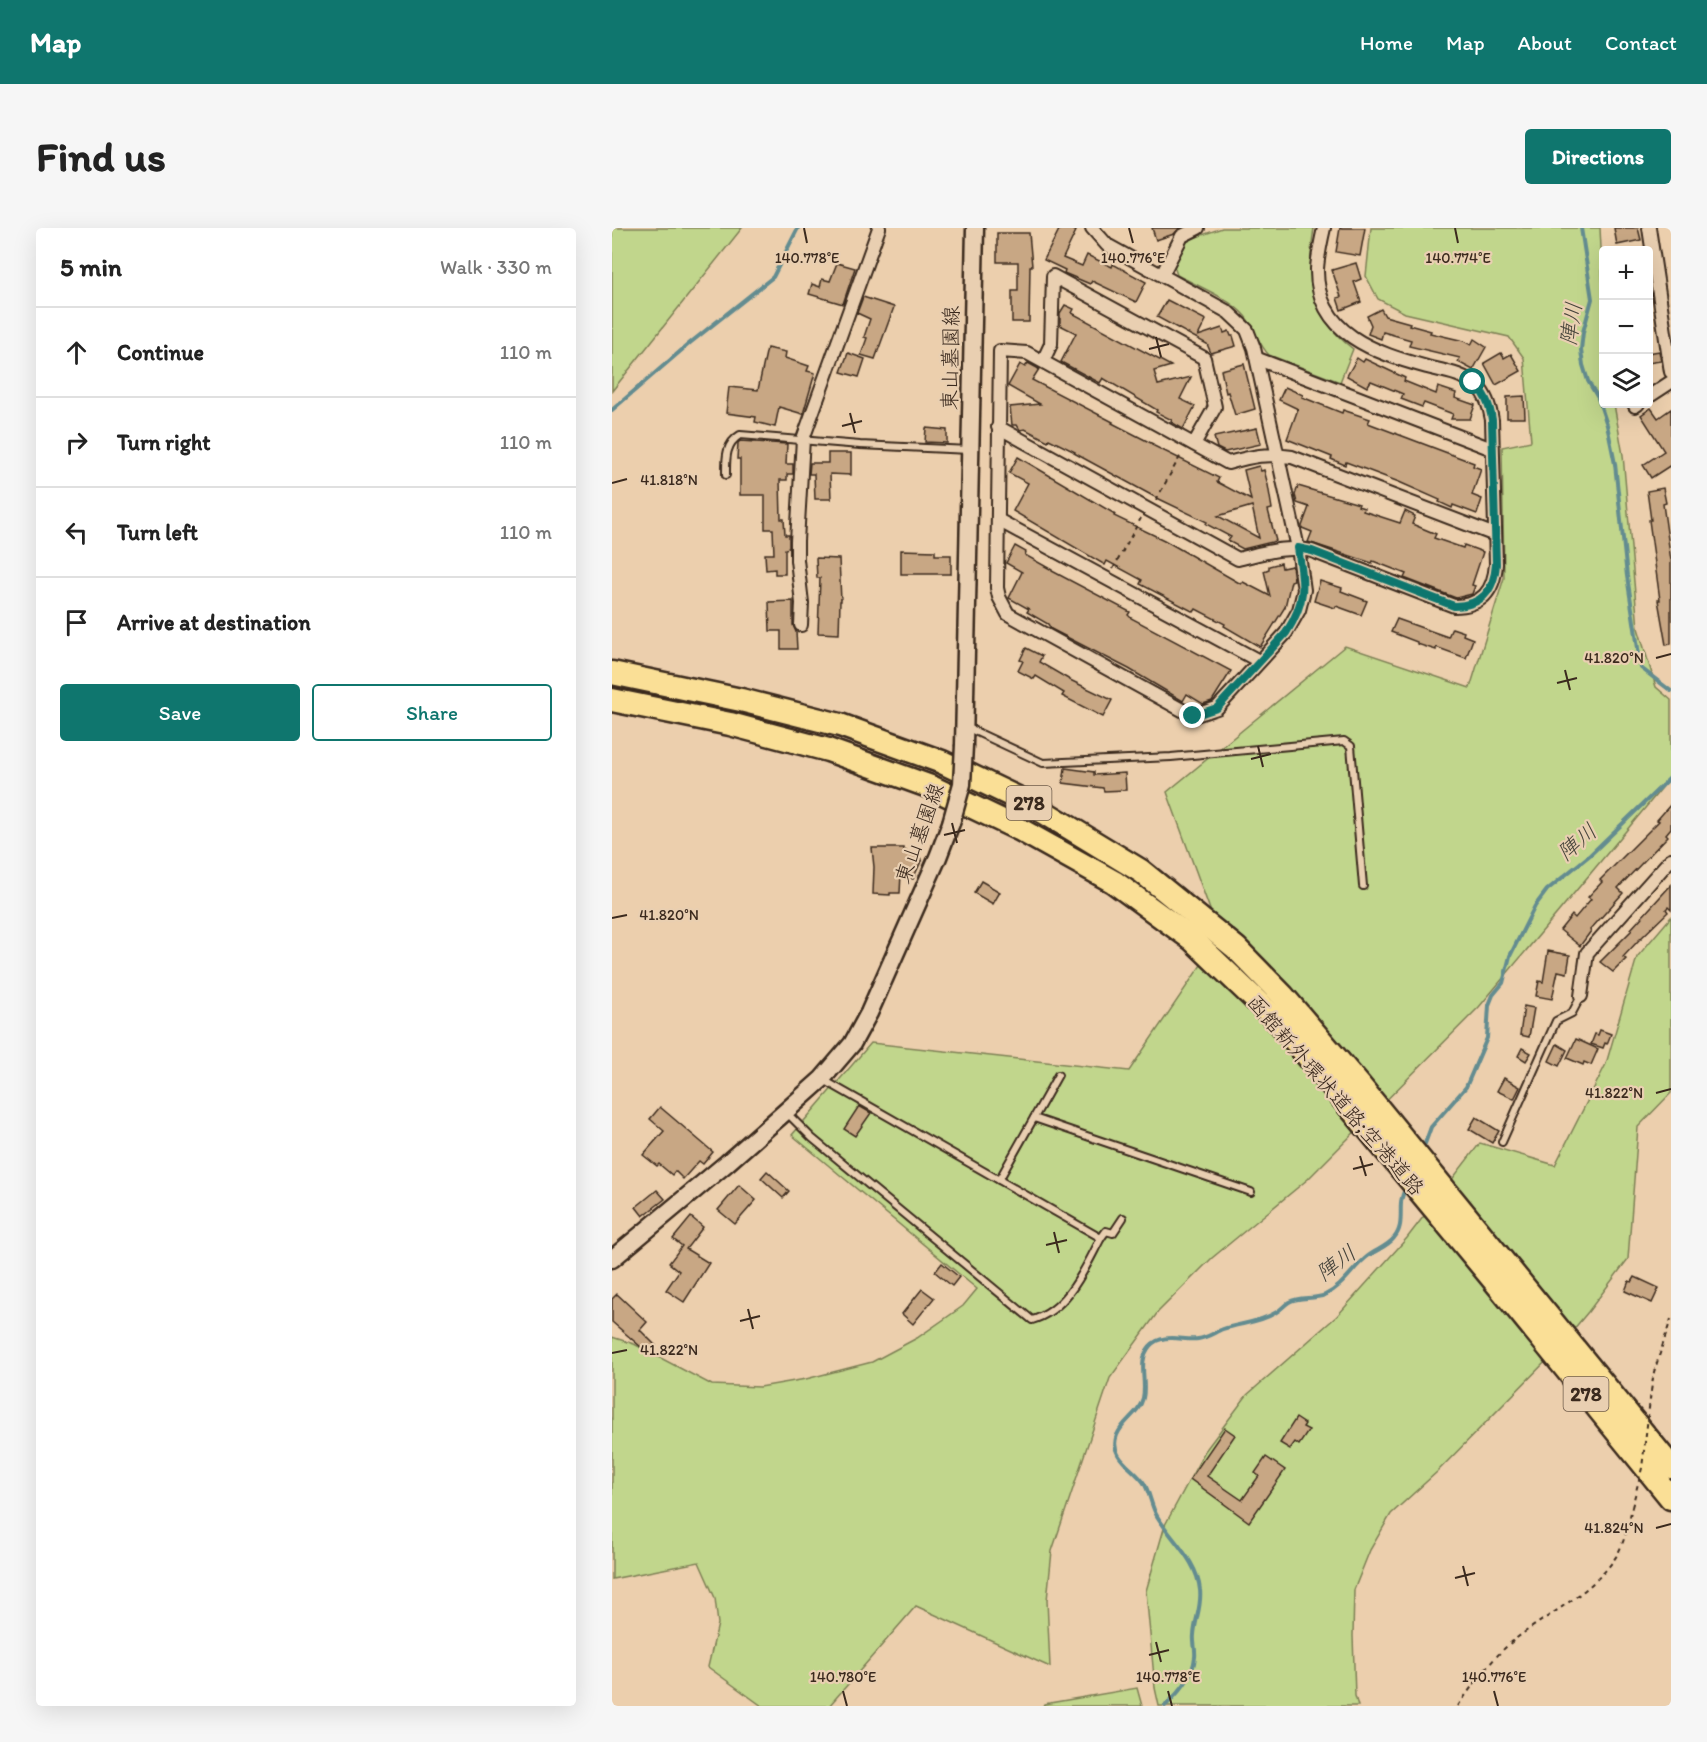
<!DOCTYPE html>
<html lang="en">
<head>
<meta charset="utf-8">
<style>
  :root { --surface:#fff; --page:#f6f6f6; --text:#222; --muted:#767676; --line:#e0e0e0; --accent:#0f766e }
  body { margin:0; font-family:Itim,"Klee One",sans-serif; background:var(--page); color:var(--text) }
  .controls { position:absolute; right:18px; top:18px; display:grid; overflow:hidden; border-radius:6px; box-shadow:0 6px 24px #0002 }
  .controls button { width:54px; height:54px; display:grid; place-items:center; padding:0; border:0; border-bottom:2px solid var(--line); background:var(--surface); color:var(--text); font:30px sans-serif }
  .stop { position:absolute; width:18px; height:18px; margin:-14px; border:4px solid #0f766e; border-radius:50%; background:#fff }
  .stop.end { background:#0f766e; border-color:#fff; box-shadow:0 2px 6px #0008 }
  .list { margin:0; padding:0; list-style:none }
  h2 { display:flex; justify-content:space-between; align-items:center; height:78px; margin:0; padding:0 24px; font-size:26px }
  h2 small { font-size:20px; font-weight:400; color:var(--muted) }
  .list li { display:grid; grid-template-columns:39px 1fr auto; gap:18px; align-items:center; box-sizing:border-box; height:90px; padding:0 24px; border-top:2px solid var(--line) }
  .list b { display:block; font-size:22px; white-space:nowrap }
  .list em { font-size:20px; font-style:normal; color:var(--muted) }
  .actions { display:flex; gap:12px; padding:18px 24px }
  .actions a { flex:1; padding:14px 0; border:2px solid var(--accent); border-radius:6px; text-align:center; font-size:21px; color:var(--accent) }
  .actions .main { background:var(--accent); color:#fff }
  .icon { flex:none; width:33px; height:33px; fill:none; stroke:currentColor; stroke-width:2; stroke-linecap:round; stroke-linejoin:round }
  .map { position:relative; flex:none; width:1059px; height:1478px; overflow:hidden; border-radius:6px }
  header { display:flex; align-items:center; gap:36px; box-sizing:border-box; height:84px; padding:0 30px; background:var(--accent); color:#fff }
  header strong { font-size:28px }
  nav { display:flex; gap:33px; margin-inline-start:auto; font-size:21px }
  .intro { display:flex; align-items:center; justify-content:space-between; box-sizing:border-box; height:144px; padding:0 36px }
  h1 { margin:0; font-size:42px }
  .button { padding:15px 27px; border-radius:6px; background:var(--accent); color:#fff; font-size:21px; font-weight:700 }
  main { display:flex; gap:36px; padding:0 36px }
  aside { flex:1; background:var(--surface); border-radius:6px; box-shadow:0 6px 24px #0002 }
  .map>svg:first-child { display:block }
  .green { fill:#c1d68c; stroke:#7e8055; stroke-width:1.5 }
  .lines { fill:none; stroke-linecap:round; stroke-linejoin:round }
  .stream { stroke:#648c90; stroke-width:4 }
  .building { fill:#c8a784; stroke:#3b2a1e; stroke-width:1.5; fill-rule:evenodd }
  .lane-casing { stroke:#3b2a1e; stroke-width:10 }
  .street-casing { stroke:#3b2a1e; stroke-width:16 }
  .secondary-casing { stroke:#3b2a1e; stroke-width:21 }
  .highway-casing { stroke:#3b2a1e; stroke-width:27 }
  .path { stroke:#3b2a1e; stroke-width:2; stroke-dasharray:4.5 4.5; stroke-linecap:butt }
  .lane { stroke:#e9cfb1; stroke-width:6 }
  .street { stroke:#e9cfb1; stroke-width:12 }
  .secondary { stroke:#e9cfb1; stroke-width:16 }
  .highway { stroke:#fadf96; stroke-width:22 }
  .secondary-bridge-casing { stroke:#3b2a1e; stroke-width:21; stroke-linecap:butt }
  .path-bridge { stroke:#3b2a1e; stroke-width:2; stroke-dasharray:4.5 4.5; stroke-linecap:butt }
  .secondary-bridge { stroke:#e9cfb1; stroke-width:16 }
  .route { stroke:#0f766e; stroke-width:8 }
  .ticks { fill:none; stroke:#3b2a1e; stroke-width:2 }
  .labels { text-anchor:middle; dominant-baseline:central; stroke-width:4.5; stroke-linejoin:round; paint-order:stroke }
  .shield { fill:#e9cfb1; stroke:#6f5c4a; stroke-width:1.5 }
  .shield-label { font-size:20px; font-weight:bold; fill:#3b2a1e }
  .street-label { font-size:21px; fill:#3b2a1e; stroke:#e9cfb1 }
  .water-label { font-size:22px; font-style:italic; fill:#45433a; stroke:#e9cfb1 }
  .ticks-label { font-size:15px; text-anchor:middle; fill:#3b2a1e; stroke:#e9cfb1; stroke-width:4.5; stroke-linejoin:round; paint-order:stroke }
</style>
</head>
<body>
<header>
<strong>Map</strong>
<nav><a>Home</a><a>Map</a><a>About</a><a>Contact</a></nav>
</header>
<div class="intro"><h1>Find us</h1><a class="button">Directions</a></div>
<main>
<aside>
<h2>5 min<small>Walk · 330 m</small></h2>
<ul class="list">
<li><svg class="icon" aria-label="ahead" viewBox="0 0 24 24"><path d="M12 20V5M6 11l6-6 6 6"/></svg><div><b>Continue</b></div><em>110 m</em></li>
<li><svg class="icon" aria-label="right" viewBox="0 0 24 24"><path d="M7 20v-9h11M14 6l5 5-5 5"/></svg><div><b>Turn right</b></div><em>110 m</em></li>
<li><svg class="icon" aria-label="left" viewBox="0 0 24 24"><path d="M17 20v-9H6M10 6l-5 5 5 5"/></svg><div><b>Turn left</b></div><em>110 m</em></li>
<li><svg class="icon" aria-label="arrive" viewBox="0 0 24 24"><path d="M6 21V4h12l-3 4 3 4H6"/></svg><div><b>Arrive at destination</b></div></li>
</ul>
<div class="actions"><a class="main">Save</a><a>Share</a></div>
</aside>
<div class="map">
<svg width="1059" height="1478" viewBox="0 0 1059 1478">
  <rect width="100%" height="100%" fill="#eccfad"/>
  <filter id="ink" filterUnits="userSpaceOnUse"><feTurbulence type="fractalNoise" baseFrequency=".0167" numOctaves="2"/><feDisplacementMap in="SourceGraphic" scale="12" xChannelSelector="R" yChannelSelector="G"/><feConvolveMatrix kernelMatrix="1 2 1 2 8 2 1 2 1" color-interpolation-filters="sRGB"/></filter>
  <g filter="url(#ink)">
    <!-- green -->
    <g class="green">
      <path d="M0 0H130L0 163Z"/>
      <path d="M610 0H702C694 53 696 86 741 121L728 154 657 127C646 116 643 100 633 88 619 71 584 57 565 47L562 38 576 12Z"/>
      <path d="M759 0H988L992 81V176H1002L1011 227 1026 400 1044 459 1059 472V549L867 779 696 951 600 1030 546 1084 498 1150 440 1323 435 1372 438 1439 304 1378 217 1478H150L96 1439 106 1396 103 1370 87 1334 0 1351V1109L22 1116 100 1157 148 1159 194 1151 260 1134 305 1110 351 1078 365 1061 180 907 259 815 517 843 608 709 555 564 733 418 858 460 892 350 890 219 919 213 912 130 897 109 793 85 766 71 754 48Z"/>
      <path d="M1059 689V865L1026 899 1016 1031 976 1084 941 1126 825 1244 779 1286 758 1322 742 1362 741 1408 743 1468 746 1478H547L543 1460 534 1363 553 1297 593 1223 635 1167 725 1088 795 1010 868 915 943 937 994 836 1025 729Z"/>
      <path d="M525 1460 530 1478H431L432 1476Z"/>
    </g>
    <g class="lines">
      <!-- stream -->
      <g class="stream">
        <path d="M969 0 980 71 971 104 969 122 971 137 976 153 986 170 995 197 1003 236 1015 348 1029 440 1059 463"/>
        <path d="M0 182 78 115 161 49 186 0"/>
        <path d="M811 921 819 899 854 859 875 810 877 777 881 767 891 755 898 728 923 678 935 662 978 627 1059 549"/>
        <path d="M553 1478C567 1464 581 1450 583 1429 584 1422 581 1414 582 1407 583 1391 590 1378 588 1362 585 1332 560 1313 545 1288 539 1278 538 1265 532 1255 522 1240 496 1229 505 1207 511 1192 527 1186 531 1170 535 1153 525 1133 538 1118 551 1104 571 1113 586 1111 595 1110 603 1104 611 1101 628 1095 647 1095 663 1085 669 1082 672 1077 677 1074 688 1068 701 1072 713 1067 732 1058 740 1040 756 1028 764 1022 776 1018 782 1010 791 1000 788 987 789 975 789 970 792 964 794 958"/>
      </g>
    </g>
    <!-- building -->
    <g class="building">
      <path d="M448 0H458L464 3 451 30 470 38 475 27 500 39 501 36 534 54 524 74 480 53 478 56 452 45 453 42 432 32Z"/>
      <path d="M540 0H568L562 6 544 12Z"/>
      <path d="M728 0H753L748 28 724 24Z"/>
      <path d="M1002 0H1026L1029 12 1005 17Z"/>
      <path d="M385 5H417L420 38H418L417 94H400V63H406V34H385Z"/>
      <path d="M225 35 243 40 231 76 197 66 200 56 208 59 210 51 218 53Z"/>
      <path d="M744 35 749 51 742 54 749 74 729 82 725 70 729 69 720 42Z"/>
      <path d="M251 69 282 79 263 131 249 127 255 110 252 109 258 91 245 85Z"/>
      <path d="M555 72 594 92 586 108 610 100 612 105 617 103 619 108H621L624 118 599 125 595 116 545 89Z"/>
      <path d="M453 77 462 81 460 85 559 138 542 143 546 157 579 149 568 171 583 178 571 201 559 194 560 192 544 184 545 182 491 150 488 155 449 134 464 105 448 97V85Z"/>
      <path d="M769 81 773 88 798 95 797 97 819 103 818 105 852 113 859 117 862 111 874 119 861 142 846 134 848 130 797 118 799 112 771 104 769 111 756 106 759 97 755 88Z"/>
      <path d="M155 120 174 124 173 130 197 138 195 143 203 145 191 186 167 179 163 199 143 194 144 189 114 185 117 159 146 162Z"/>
      <path d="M1047 123 1049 133 1036 135V125Z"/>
      <path d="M236 125 253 131 247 149 229 144Z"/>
      <path d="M889 125 892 130 899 126 909 143 884 157 872 135Z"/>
      <path d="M745 130 751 134 753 131 793 150 792 153 824 166 826 159 844 165 843 170 863 177 858 191H839L841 186 812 175 810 179 789 171 791 166 759 153 755 159 735 148Z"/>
      <path d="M416 135 427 141 420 152 501 194 500 195 541 216 540 217 607 250 605 254 639 272 632 242 647 238 649 243 652 242 656 257 660 281 656 282 664 313 631 321 616 313 619 309 594 296 595 294 541 268 462 225 463 224 437 211 436 213 413 201 408 202 405 197H400L398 179 428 176 396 158 408 136 413 139ZM640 278 647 310 606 288Z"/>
      <path d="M632 136 643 181 623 187 616 164 614 165 609 142Z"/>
      <path d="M673 159 691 167 690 169 730 185 731 182 758 191 756 195 862 235 861 238 869 241 860 267 870 271 865 286 841 277 840 280 827 274 828 272 787 254 734 234 733 237 719 231 720 229 675 211 686 181 667 172Z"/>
      <path d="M912 168 913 190H895V169Z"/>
      <path d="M1039 180 1046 190 1059 181V237L1039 250 1031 237 1052 223 1029 187Z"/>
      <path d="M314 200 335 202V215L313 214Z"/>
      <path d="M645 200 649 216 613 224 605 220 602 209Z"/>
      <path d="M128 213 175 216 174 236H181V246H175V252H168L169 291H172L173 307H177V320L173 321V346H163V341L154 342 153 326H162L161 301H153V267H128V231H125L126 215Z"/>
      <path d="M216 225H239V247L218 246 219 271H203L202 246H197L198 235H216Z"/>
      <path d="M406 229 503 286 502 288 552 312 629 356 631 354 658 368 652 343 657 341V338L669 335 670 340 680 338 682 352 679 353 673 379 648 419 612 398 613 396 584 381 582 384 528 356 530 352 495 333 493 337 401 283 416 255 397 245Z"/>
      <path d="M686 258 747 276 746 278 752 280 751 283 788 295 793 283 803 288 800 296 824 306 822 310 851 320 852 317 871 324 860 357 863 358 860 366 844 370 792 350 794 346 761 333 760 335 696 314 700 304 690 300V298L697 279 685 275 683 267Z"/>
      <path d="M1051 260 1054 275 1051 276 1059 333V416L1054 417 1046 372H1048L1037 292H1039L1035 263Z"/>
      <path d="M403 318 414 324 413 327 440 342V343L518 384 516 387 519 390 619 443 600 473 591 476 575 466 571 473 517 441 439 401 436 396 415 384 417 381 397 370 410 344 394 335Z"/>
      <path d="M289 322 323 323V327H339V346H289Z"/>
      <path d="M204 330 227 331 229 373H228L227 406 206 405 208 350H205Z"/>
      <path d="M708 353 730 360 729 363 755 373 749 387 724 378 723 380 702 373Z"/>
      <path d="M181 373V397L184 404 185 421H169V403H158L157 374Z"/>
      <path d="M785 391 836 409 840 400 852 404 851 407 861 411 854 430 824 419V422L805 416V414L779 404Z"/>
      <path d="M414 420 430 428 427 434 458 452 500 472 491 489 450 468 452 465 424 448 422 451 406 443 411 433 408 432Z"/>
      <path d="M453 540 482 544V547L513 545 514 562 492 563 491 560 451 555Z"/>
      <path d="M1059 576V600L1054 606 1056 608 1006 660 1011 665 978 702 979 703 968 718 948 702 960 687 963 690 979 671 976 669 990 654 988 652 1047 593 1045 592Z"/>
      <path d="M260 620H292V622L310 631 301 651 289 646 288 665H278V667L261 666 262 639Z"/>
      <path d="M369 653 388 664 381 676 362 665Z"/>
      <path d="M1059 657V682L1056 679 1054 681 1056 684 1026 713 1011 729 1014 731 1001 744 988 734 1020 702 1019 701Z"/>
      <path d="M936 723 958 727 955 745 946 743 940 771 924 768 927 753 931 754Z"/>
      <path d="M912 778 922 780 917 809 908 807Z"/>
      <path d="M988 802 999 806 995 816 993 815 991 820 979 816 983 806 986 807Z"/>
      <path d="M964 811 986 821 979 837 972 834 971 837 955 830Z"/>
      <path d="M945 816 955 822 947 838 937 833Z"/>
      <path d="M910 820 919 825 914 833 906 828Z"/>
      <path d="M892 850 908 859 902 871 885 863Z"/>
      <path d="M247 878 259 885 243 908 232 901Z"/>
      <path d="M48 879 101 924 91 936 87 933 71 951 63 943 60 947 47 936 45 938 31 927 52 903 38 891Z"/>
      <path d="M864 889 887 903 880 915 857 901Z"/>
      <path d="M155 943 177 963 171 970 149 950Z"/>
      <path d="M127 957 144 972 123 996 106 982Z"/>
      <path d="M45 962 53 971 31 988 24 979Z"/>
      <path d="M79 989 91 999 74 1021 97 1035 72 1074 54 1062 67 1043 57 1035 70 1018 61 1011Z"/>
      <path d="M330 1035 347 1049 340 1058 323 1044Z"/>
      <path d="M1023 1049 1047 1060 1040 1075 1013 1063 1017 1053 1020 1054Z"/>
      <path d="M310 1061 322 1070 301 1096 290 1086Z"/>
      <path d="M5 1066 35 1094 28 1102 44 1118 36 1125 0 1094V1071Z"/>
      <path d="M684 1190 693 1196 691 1199 697 1202 687 1217 683 1214 678 1221 668 1215Z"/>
      <path d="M613 1200 623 1207 595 1248 630 1272 647 1248 643 1245 654 1229 673 1242 637 1294 578 1251Z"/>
    </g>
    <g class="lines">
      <defs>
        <g id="lane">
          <path d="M114 247C114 231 113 216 128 207L248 217 358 222"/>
          <path d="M354 499 431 535 559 529 732 513 739 518 751 658"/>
          <path d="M210 851 489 1010 494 1003 501 1005 511 990"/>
          <path d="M175 885 200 910 420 1092C456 1082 473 1040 489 1010"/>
          <path d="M422 890 639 964"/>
          <path d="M890 914 944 793 960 785 969 768"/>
          <path d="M387 952 446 847"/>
        </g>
        <g id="street">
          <path d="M480 0 495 17 616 84 635 102 642 120 686 320 692 362 687 382 674 405 605 480 581 488 396 386 387 369 385 360 388 123 415 125 616 235C641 228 654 225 680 229L883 307"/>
          <path d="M1037 0 1059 144"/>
          <path d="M550 47 570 8 586 0"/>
          <path d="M646 131 880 221"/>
          <path d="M431 133 439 116 441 48 592 130 603 179 582 216"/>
          <path d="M1036 169 1059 154"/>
          <path d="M1023 178 1026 176"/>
          <path d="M386 199 626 331C651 325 675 317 700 323L842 378C870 378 882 363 884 336L880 192C878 180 875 168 866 159 853 146 832 143 815 139 764 125 704 106 705 41 706 27 709 13 712 0"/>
          <path d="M386 292 647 433"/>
          <path d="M189 397 190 375 185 332V313L191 211 267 0"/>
          <path d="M969 768 975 725 1059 631"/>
        </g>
        <g id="secondary">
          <path d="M352 517 363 0"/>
          <path d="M0 1031 115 935 173 884 210 851 240 816 257 785 326 629 339 595"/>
        </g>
        <g id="highway">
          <path d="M0 445 129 472 228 497 330 534 422 578 529 643 624 720 671 768 748 858 1059 1239"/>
          <path d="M0 472 118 496 216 522 319 559 407 601 502 654 580 711 669 796 890 1062 1059 1270"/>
        </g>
      </defs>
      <!-- lane casing -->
      <use href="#lane" class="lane-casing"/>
      <!-- street casing -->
      <use href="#street" class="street-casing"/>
      <!-- secondary casing -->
      <use href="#secondary" class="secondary-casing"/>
      <!-- highway casing -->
      <use href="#highway" class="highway-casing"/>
      <!-- path -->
      <g class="path">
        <path d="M544 272 570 225"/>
        <path d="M501 341 529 290"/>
        <path d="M1039 1163 1042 1144 1059 1091"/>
        <path d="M846 1478C863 1454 882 1427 906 1409 938 1385 984 1362 1005 1327 1013 1313 1017 1294 1020 1279"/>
      </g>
      <!-- lane -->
      <use href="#lane" class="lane"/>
      <!-- street -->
      <use href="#street" class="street"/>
      <!-- secondary -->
      <use href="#secondary" class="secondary"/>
      <!-- highway -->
      <use href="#highway" class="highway"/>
      <defs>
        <path id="secondary-bridge" d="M339 595 350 556 352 517"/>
      </defs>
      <!-- secondary-bridge casing -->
      <use href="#secondary-bridge" class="secondary-bridge-casing"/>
      <!-- path-bridge -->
      <path class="path-bridge" d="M1020 1279 1030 1240 1039 1163"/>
      <!-- secondary-bridge -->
      <use href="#secondary-bridge" class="secondary-bridge"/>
    </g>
  </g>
  <g class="lines" filter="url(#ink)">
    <!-- route -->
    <path class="route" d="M581 488 605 480 674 405C695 373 692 356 686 320L700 323 842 378C870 378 882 363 884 336L880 192C878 177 873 165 861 154"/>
  </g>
  <!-- ticks -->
  <path class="ticks" d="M192 0 195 15M517 0 521 15M843 0 846 15M544 109 549 129M537 121 557 116M238 185 243 205M230 198 250 193M0 255 15 251M1044 430 1059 426M953 442 958 462M945 455 965 450M646 518 651 539M639 531 659 526M340 595 345 615M332 607 353 602M0 690 15 687M1044 865 1059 861M748 928 754 948M741 941 761 936M442 1004 447 1025M434 1017 455 1012M136 1081 141 1101M128 1093 148 1088M0 1125 15 1122M1044 1300 1059 1296M851 1338 856 1358M843 1350 863 1345M544 1414 549 1434M537 1427 557 1422M231 1463 235 1478M556 1463 560 1478M882 1463 886 1478"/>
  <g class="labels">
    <!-- shield labels -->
    <g class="shield">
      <rect x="394.5" y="558" width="45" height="34" rx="4.5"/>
      <rect x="951.5" y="1149" width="45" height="34" rx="4.5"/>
    </g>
    <g class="shield-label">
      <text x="417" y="575">278</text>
      <text x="974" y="1166">278</text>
    </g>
    <!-- street labels -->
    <g class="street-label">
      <text transform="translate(338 130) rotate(-89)">東山墓園線</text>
      <text transform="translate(307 605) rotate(-70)">東山墓園線</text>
      <text transform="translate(724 867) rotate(49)">函館新外環状道路;空港道路</text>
    </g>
    <!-- water labels -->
    <g class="water-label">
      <text transform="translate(959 96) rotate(-82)">陣川</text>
      <text transform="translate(965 614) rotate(-41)">陣川</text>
      <text transform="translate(724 1035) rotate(-37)">陣川</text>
    </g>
  </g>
  <g class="ticks-label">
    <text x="195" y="35">140.778°E</text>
    <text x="521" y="35">140.776°E</text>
    <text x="846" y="35">140.774°E</text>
    <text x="57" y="257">41.818°N</text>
    <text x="1002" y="435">41.820°N</text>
    <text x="57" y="692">41.820°N</text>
    <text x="1002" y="870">41.822°N</text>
    <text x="57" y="1127">41.822°N</text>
    <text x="1002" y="1305">41.824°N</text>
    <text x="231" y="1454">140.780°E</text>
    <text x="556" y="1454">140.778°E</text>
    <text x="882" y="1454">140.776°E</text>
  </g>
</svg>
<div class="controls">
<button>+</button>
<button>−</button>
<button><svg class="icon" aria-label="layers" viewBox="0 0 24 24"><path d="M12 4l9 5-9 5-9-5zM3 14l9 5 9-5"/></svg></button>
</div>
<div class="stop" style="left:861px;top:154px"></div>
<div class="stop end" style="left:581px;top:488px"></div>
</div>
</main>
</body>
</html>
